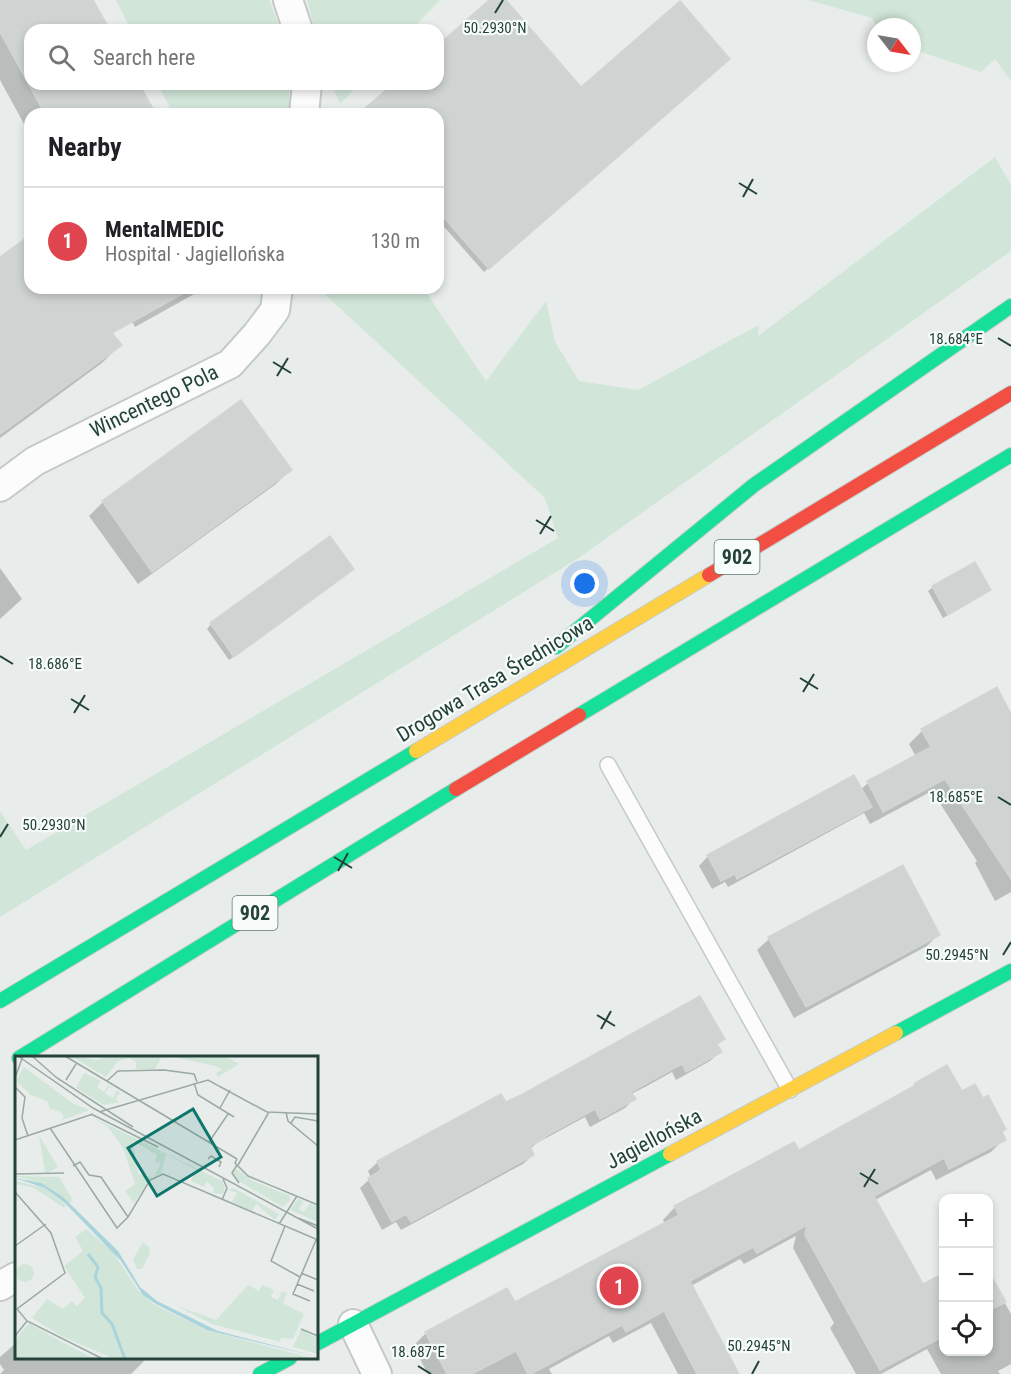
<!DOCTYPE html>
<html lang="en">
<head>
<meta charset="utf-8">
<style>
  :root { --surface:#fff; --page:#f6f6f6; --text:#202124; --muted:#757577; --line:#e0e0e0; --accent:#697e78 }
  body { margin:0; font-family:"Roboto Condensed",sans-serif; background:var(--page); color:var(--text) }
  .controls { position:absolute; right:18px; bottom:18px; display:grid; overflow:hidden; border-radius:12px; box-shadow:0 3px 9px #0003 }
  .controls button { width:54px; height:54px; display:grid; place-items:center; padding:0; border:0; border-bottom:2px solid var(--line); background:var(--surface); color:var(--text); font:30px sans-serif }
  .compass { position:absolute; left:867px; top:18px; width:54px; height:54px; border-radius:50%; background:var(--surface); box-shadow:0 3px 9px #0003; rotate:121deg }
  .you { position:absolute; left:585px; top:584px; width:21px; height:21px; margin:-15px; border:4px solid #fff; border-radius:50%; background:#1a73e8; box-shadow:0 0 0 9px #1a73e833 }
  .badge { display:grid; place-items:center; width:39px; height:39px; border-radius:50%; background:var(--accent); color:#fff; font-size:20px; font-weight:700 }
  .pin { position:absolute; translate:-50% -50%; border:3px solid #fff; box-shadow:0 2px 6px #0006 }
  .list { margin:0; padding:0; list-style:none }
  h2 { display:flex; justify-content:space-between; align-items:center; height:78px; margin:0; padding:0 24px; font-size:26px }
  h2 small { font-size:20px; font-weight:400; color:var(--muted) }
  .list li { display:grid; grid-template-columns:39px 1fr auto; gap:18px; align-items:center; box-sizing:border-box; height:108px; padding:0 24px; border-top:2px solid var(--line) }
  .list b { display:block; font-size:22px; white-space:nowrap }
  .list p { margin:0; font-size:20px; white-space:nowrap; color:var(--muted) }
  .list em { font-size:20px; font-style:normal; color:var(--muted) }
  .icon { flex:none; width:33px; height:33px; fill:none; stroke:currentColor; stroke-width:2; stroke-linecap:round; stroke-linejoin:round }
  .map { position:relative; flex:none; width:1011px; height:1374px; overflow:hidden }
  .search { position:absolute; background:var(--surface); box-shadow:0 3px 9px #0003; left:24px; top:24px; width:420px; height:66px; display:flex; align-items:center; gap:15px; box-sizing:border-box; padding:0 21px; border-radius:18px; color:var(--muted); font-size:22px }
  .panel { position:absolute; background:var(--surface); box-shadow:0 3px 9px #0003; left:24px; top:108px; width:420px; height:186px; border-radius:18px }
  .map>svg:first-child { display:block }
  .green { fill:#d1e6d8 }
  .shadow { fill:#0003 }
  .building { fill:#cfd4d2; stroke:#d1d6d4; stroke-width:1.5 }
  .lines { fill:none; stroke-linecap:round; stroke-linejoin:round }
  .lane-casing { stroke:#c5cac8; stroke-width:18 }
  .street-casing { stroke:#c5cac8; stroke-width:32 }
  .fast-casing { stroke:#c3cbc8; stroke-width:16 }
  .slow-casing { stroke:#c3cbc8; stroke-width:16 }
  .jam-casing { stroke:#c3cbc8; stroke-width:16 }
  .lane { stroke:#fcfcfc; stroke-width:15 }
  .street { stroke:#fcfcfc; stroke-width:28 }
  .fast { stroke:#16e098; stroke-width:14 }
  .slow { stroke:#ffcf43; stroke-width:14 }
  .jam { stroke:#f24e42; stroke-width:14 }
  .ticks { fill:none; stroke:#24423a; stroke-width:2 }
  .labels { text-anchor:middle; dominant-baseline:central; stroke-width:4.5; stroke-linejoin:round; paint-order:stroke }
  .shield { fill:#f7fbf9; stroke:#637a73; stroke-width:1.5 }
  .shield-label { font-size:20px; font-weight:bold; fill:#24423a }
  .street-label { font-size:21px; fill:#24423a; stroke:#f7fbf9 }
  .inset-river { fill:none; stroke:#a9d4db; stroke-width:3 }
  .inset-road { fill:none; stroke:#9aa9a4; stroke-width:1.5 }
  .view { fill:#0f766e; fill-opacity:0.15; stroke:#0f766e; stroke-width:3 }
  .inset-edge { fill:none; stroke:#24423a; stroke-width:3 }
  .ticks-label { font-size:15px; text-anchor:middle; fill:#24423a; stroke:#f7fbf9; stroke-width:4.5; stroke-linejoin:round; paint-order:stroke }
</style>
</head>
<body>
<div class="map">
<svg width="1011" height="1374" viewBox="0 0 1011 1374">
  <rect width="100%" height="100%" fill="#e8edeb"/>
  <!-- green -->
  <g class="green">
    <path d="M116 0H269L281 30H131Z"/>
    <path d="M307 0H440L411 30H315Z"/>
    <path d="M808 0H1011V81L995 59 981 72 912 49V27H878L872 18Z"/>
    <path d="M158 84H289V114H173Z"/>
    <path d="M332 84H359L340 104Z"/>
    <path d="M995 157 1011 185V251L577 559 0 917V811L26 850 558 538 545 498 318 288H423L486 381 546 301 555 342 579 381 638 390 759 325 758 336Z"/>
  </g>
  <!-- shadow -->
  <g class="shadow">
    <path d="M0 0H91L108 30H30V84H137L154 114H30V135L0 80Z"/>
    <path d="M491 0H504L581 89 723 63 484 272 438 220V214L441 211 438 207V114H361L395 84H438V46Z"/>
    <path d="M30 237V288H78L120 345 102 363 0 438V259Z"/>
    <path d="M114 288H205L135 327Z"/>
    <path d="M241 402 290 470 276 484 138 584 89 516 103 502Z"/>
    <path d="M0 568 22 599 0 619Z"/>
    <path d="M348 573 229 660 207 629 211 624Z"/>
    <path d="M933 587 989 590 943 618 928 591Z"/>
    <path d="M1011 718V892L995 901 975 863 977 861 932 791 870 824 864 813 728 887 725 882 712 889 699 866 708 856 860 790 868 783 916 757 909 744 922 731Z"/>
    <path d="M939 934 927 946 794 1018 757 950 769 939Z"/>
    <path d="M723 1039 716 1046 720 1052 710 1061 676 1080 672 1072 645 1087 631 1094 634 1099 625 1108 590 1127 585 1117 537 1143 530 1149 533 1155 523 1164 401 1230 396 1222 382 1230 360 1188 371 1178 368 1171 378 1162 505 1104Z"/>
    <path d="M961 1093 1000 1132 1004 1139 991 1152 936 1180 931 1170 875 1200 923 1286 944 1274V1352H988V1273L1011 1314V1364L998 1371 1000 1374H941L927 1349 881 1374H856L830 1328 834 1323 793 1248 796 1236 744 1264 740 1259 691 1286 737 1374H678L651 1323 613 1343 609 1336 549 1369 552 1374H428L413 1346 426 1333 514 1304 665 1224 663 1220 675 1207 799 1152Z"/>
    <path d="M16 1343V1358H142L144 1361 131 1374H0L4 1370 0 1364V1357Z"/>
  </g>
  <!-- building -->
  <g class="building">
    <path d="M0 0H93L110 30H30V84H139L156 114H45L0 32Z"/>
    <path d="M489 0H506L581 87 680 1 730 59 489 269 438 211V114H358L393 84H438V45Z"/>
    <path d="M30 235V288H193L112 333 122 345 0 434V257Z"/>
    <path d="M241 400 292 470 152 572 102 501Z"/>
    <path d="M330 536 354 569 234 657 210 623Z"/>
    <path d="M975 562 991 590 948 615 932 586Z"/>
    <path d="M997 687 1011 714V879L945 779 883 812 867 781 931 747 921 729Z"/>
    <path d="M854 775 872 807 737 879 735 874 721 881 707 855Z"/>
    <path d="M903 865 940 935 806 1007 768 937Z"/>
    <path d="M700 996 725 1039 717 1044 722 1052 686 1072 682 1064 656 1078 631 1092 636 1099 600 1119 595 1109 544 1137 545 1138 530 1146 534 1155 411 1222 406 1214 392 1222 368 1178 381 1170 377 1161 501 1094 506 1102 521 1095Z"/>
    <path d="M947 1065 962 1091 975 1084 983 1098 988 1095 1006 1129 1002 1132 1006 1140 949 1169 944 1158 874 1196 923 1284 944 1273V1336L880 1370 805 1235 807 1225 757 1253 753 1247 690 1281 739 1374H697L664 1311 626 1332 622 1325 531 1374H528L516 1351 472 1374H447L425 1332 507 1288 515 1302 679 1215 674 1206 794 1142 799 1150 914 1086 915 1083Z"/>
    <path d="M988 1270 1006 1302 988 1311Z"/>
  </g>
  <g class="lines">
    <defs>
      <path id="lane" d="M608 765 790 1090"/>
      <g id="street">
        <path d="M288 0 298 30"/>
        <path d="M304 114 307 84"/>
        <path d="M0 487 35 461 230 364 257 334 275 310 278 288"/>
        <path d="M0 1286 16 1277"/>
        <path d="M353 1324 377 1374"/>
      </g>
      <g id="fast">
        <path d="M556 647 754 485 1011 306"/>
        <path d="M579 715 1011 455"/>
        <path d="M0 1001 416 751"/>
        <path d="M896 1033 1011 971"/>
        <path d="M19 1058 456 789"/>
        <path d="M316 1344 670 1154"/>
        <path d="M260 1374 290 1358"/>
      </g>
      <g id="slow">
        <path d="M416 751 709 575"/>
        <path d="M670 1154 896 1033"/>
      </g>
      <g id="jam">
        <path d="M709 575 1011 393"/>
        <path d="M456 789 579 715"/>
      </g>
    </defs>
    <!-- lane casing -->
    <use href="#lane" class="lane-casing"/>
    <!-- street casing -->
    <use href="#street" class="street-casing"/>
    <!-- fast casing -->
    <use href="#fast" class="fast-casing"/>
    <!-- slow casing -->
    <use href="#slow" class="slow-casing"/>
    <!-- jam casing -->
    <use href="#jam" class="jam-casing"/>
    <!-- lane -->
    <use href="#lane" class="lane"/>
    <!-- street -->
    <use href="#street" class="street"/>
    <!-- fast -->
    <use href="#fast" class="fast"/>
    <!-- slow -->
    <use href="#slow" class="slow"/>
    <!-- jam -->
    <use href="#jam" class="jam"/>
  </g>
  <!-- ticks -->
  <path class="ticks" d="M495 13 503 0M739 183 757 194M743 197 753 179M998 338 1011 346M273 362 291 373M277 376 288 358M536 520 554 531M540 534 551 516M0 656 13 664M800 678 818 689M803 692 814 674M71 699 89 710M74 713 85 695M998 797 1011 805M0 837 8 824M334 857 352 868M338 871 348 853M1003 955 1011 942M597 1015 615 1026M601 1029 611 1011M860 1173 878 1184M864 1187 875 1169M418 1366 431 1374M752 1374 759 1361"/>
  <g class="labels">
    <!-- shield labels -->
    <g class="shield">
      <rect x="714.5" y="540" width="45" height="34" rx="4.5"/>
      <rect x="232.5" y="896" width="45" height="34" rx="4.5"/>
    </g>
    <g class="shield-label">
      <text x="737" y="557">902</text>
      <text x="255" y="913">902</text>
    </g>
    <!-- street labels -->
    <g class="street-label">
      <text transform="translate(154 401) rotate(-26)">Wincentego Pola</text>
      <text transform="translate(495 679) rotate(-31)">Drogowa Trasa Średnicowa</text>
      <text transform="translate(654 1139) rotate(-28)">Jagiellońska</text>
    </g>
  </g>
  <!-- overview -->
  <g transform="translate(15 1056)">
    <rect width="303" height="303" fill="#e8edeb"/>
    <path d="M56 0 82 4 91 0H147L140 13H121V6L114 2 103 5 91 21ZM154 0H210L224 8 203 21 201 17 207 14 201 10ZM9 11 59 48 75 54 45 65 49 62 46 56 35 53 32 45 16 39 1 25ZM69 17 86 25 82 31 89 36 93 29 100 33 94 31 90 37 98 42 102 34 105 36 101 43 104 46 89 49 61 32ZM77 61 207 125 210 131 208 138 198 137 199 133 192 125 189 131 176 125 181 114 151 98 146 117 139 121 146 107 140 106 142 99 118 85 123 118 137 121 119 147 110 135 120 128 108 92 93 71ZM24 79 43 111 33 117 30 116ZM222 113 236 124 275 140V144L268 151 220 123 218 116ZM0 120 44 121 58 144 54 147 26 127ZM0 125 30 132 51 149 49 152 19 132 3 128 0 132ZM219 132 264 158 260 164 241 148 237 155 217 146 222 137 213 134ZM283 143 289 145 284 153 289 156 295 147 303 151V166L275 154ZM71 173 97 195 123 234 140 249 192 274 300 303H100L46 280 17 262 32 243 48 253 57 245 62 250 70 242 49 210 68 195 60 181ZM128 186 134 191 135 197 127 213H122L118 203ZM1 217a9 9 0 1 1 18 0a9 9 0 1 1-18 0ZM233 229 244 235 247 229 259 234 256 241 263 244 267 235 272 237 268 247 289 258 278 283 266 282 265 286 197 268 162 250 201 264ZM14 267 43 284 80 303H0V284ZM286 274 303 282V298L278 291Z" fill="#d1e6d8"/>
    <path d="M0 122 26 127 48 141 103 195 125 231 142 245 203 275 303 301 192 274 141 248 128 239 106 205 50 147 30 132Z" fill="#a9d4db"/>
    <path class="inset-river" d="M73 198 83 211 80 221 86 232 87 257 97 268 110 303"/>
    <path class="inset-road" d="M3 0 78 52 303 173M17 0 42 22 118 71M50 0 222 103M0 22 8 0M51 24 61 8M92 25 103 15 149 14 179 18 182 26M179 27 183 39 219 61M1 32 10 41 7 62 13 80M205 52 215 34M84 56 193 24 252 56 303 58M271 56 273 65 303 90M76 58 143 91M276 67 280 61 303 65M35 72 102 172 113 161 135 124 148 118 303 184M0 84 78 58M194 86 213 58M193 103 196 100 206 106 204 111M222 103 220 107 233 120 303 149M222 109 217 117 224 127M223 109 254 56M58 110 65 106 74 119 86 121 113 161M0 118 49 117M0 136 36 177 50 217 2 253 12 265 88 303M207 144 212 132 208 123M283 162 303 170M264 168 282 140M270 170 256 205 285 221M0 190 31 168M286 217 303 224M282 228 299 235M295 245 278 238 301 184M286 273 303 280M0 280 12 265"/>
    <path class="view" d="M178 53 206 101 142 140 113 92Z"/>
    <rect width="303" height="303" class="inset-edge"/>
  </g>
  <g class="ticks-label">
    <text x="495" y="33">50.2930°N</text>
    <text x="956" y="344">18.684°E</text>
    <text x="55" y="669">18.686°E</text>
    <text x="956" y="802">18.685°E</text>
    <text x="54" y="830">50.2930°N</text>
    <text x="957" y="960">50.2945°N</text>
    <text x="759" y="1351">50.2945°N</text>
    <text x="418" y="1357">18.687°E</text>
  </g>
</svg>
<div class="controls">
<button>+</button>
<button>−</button>
<button><svg class="icon" aria-label="locate" viewBox="0 0 24 24"><circle cx="12" cy="12" r="6"/><path d="M12 2v4M12 18v4M2 12h4M18 12h4"/></svg></button>
</div>
<svg class="compass" viewBox="-18 -18 36 36"><path d="M0-13l5 13h-10z" fill="#e53935"/><path d="M0 13l5-13h-10z" fill="#757577"/></svg>
<div class="you"></div>
<div class="pin badge" style="left:619px;top:1286px;background:#e0444e">1</div>
<div class="search"><svg class="icon" aria-label="search" viewBox="0 0 24 24"><circle cx="10" cy="10" r="6"/><path d="M15 15l6 6"/></svg>Search here</div>
<section class="panel">
<h2>Nearby<small></small></h2>
<ul class="list">
<li><span class="badge" style="background:#e0444e">1</span><div><b>MentalMEDIC</b><p>Hospital · Jagiellońska</p></div><em>130 m</em></li>
</ul>
</section>
</div>
</body>
</html>
